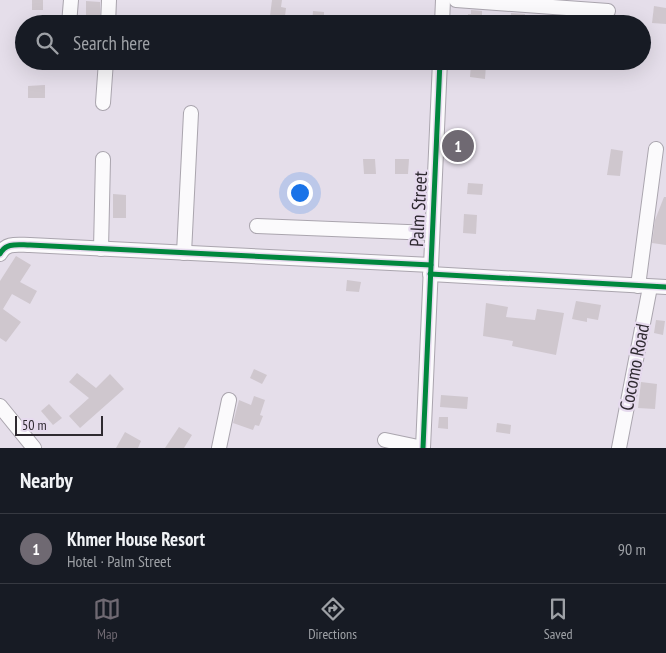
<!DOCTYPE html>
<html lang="en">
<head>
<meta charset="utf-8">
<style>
  :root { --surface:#171b24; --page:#242831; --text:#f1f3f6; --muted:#9ea1a6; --line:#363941; --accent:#6f6972 }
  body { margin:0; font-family:"PT Sans Narrow",sans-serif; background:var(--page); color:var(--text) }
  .scale { position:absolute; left:15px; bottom:12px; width:88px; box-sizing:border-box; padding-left:5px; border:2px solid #2f2a31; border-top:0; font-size:14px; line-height:18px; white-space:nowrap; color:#2f2a31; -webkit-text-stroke:4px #e6daee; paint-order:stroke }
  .you { position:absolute; left:299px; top:192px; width:18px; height:18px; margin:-12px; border:4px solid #fff; border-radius:50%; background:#1a73e8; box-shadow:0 0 0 8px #1a73e833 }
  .badge { display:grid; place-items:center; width:32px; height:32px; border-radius:50%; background:var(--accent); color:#fff; font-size:16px; font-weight:700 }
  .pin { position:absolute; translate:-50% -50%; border:2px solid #fff; box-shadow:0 1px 5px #0006 }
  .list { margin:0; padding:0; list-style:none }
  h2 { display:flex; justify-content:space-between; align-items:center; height:65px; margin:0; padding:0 20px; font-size:21px }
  h2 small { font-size:16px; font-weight:400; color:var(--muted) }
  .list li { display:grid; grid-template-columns:32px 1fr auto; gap:15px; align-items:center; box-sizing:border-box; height:70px; padding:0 20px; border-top:1px solid var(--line) }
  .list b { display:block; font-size:19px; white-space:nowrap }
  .list p { margin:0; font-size:16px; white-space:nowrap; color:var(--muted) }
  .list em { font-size:16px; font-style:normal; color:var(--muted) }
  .icon { flex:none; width:28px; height:28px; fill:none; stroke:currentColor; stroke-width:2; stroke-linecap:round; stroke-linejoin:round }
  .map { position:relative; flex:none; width:666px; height:448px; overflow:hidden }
  .search { position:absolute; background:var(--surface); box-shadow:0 5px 20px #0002; left:15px; right:15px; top:15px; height:55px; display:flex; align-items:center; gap:12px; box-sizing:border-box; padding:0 18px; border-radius:28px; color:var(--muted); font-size:19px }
  .sheet { height:135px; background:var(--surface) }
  nav { display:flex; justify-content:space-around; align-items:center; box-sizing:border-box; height:70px; border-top:1px solid var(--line); background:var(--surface); font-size:14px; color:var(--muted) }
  nav a { display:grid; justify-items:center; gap:2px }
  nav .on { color:var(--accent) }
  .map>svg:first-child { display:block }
  .building { fill:#cfc7ce }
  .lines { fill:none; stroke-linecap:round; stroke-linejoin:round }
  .minor-casing { stroke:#aaa5ae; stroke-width:16 }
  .minor { stroke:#fbfafc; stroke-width:14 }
  .cycleway-casing { stroke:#e6daee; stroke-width:8 }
  .cycleway { stroke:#00873e; stroke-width:5 }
  .labels { text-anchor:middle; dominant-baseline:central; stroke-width:4.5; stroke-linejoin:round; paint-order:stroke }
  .street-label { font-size:19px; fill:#2f2a31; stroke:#e6daee }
</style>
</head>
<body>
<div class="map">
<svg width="666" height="448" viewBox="0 0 666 448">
  <rect width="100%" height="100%" fill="#e5deea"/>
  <!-- building -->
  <g class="building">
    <rect x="32" y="0" width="11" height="10"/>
    <path d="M272 0H282L281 7 286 8 284 24H269Z"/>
    <path d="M86 1 100 2V17L86 16Z"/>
    <path d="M654 6 666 8V24L652 23Z"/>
    <path d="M471 10 482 11V24H467L468 14H471Z"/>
    <path d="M313 11 324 12V24H312Z"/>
    <path d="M511 13 525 14 524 24H510Z"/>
    <path d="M471 64 486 65 485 79 470 77Z"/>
    <path d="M45 85V98H28V86Z"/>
    <path d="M611 149 623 151 620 176 607 175Z"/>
    <path d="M363 159H375L376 174H364Z"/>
    <path d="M395 159H409L408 174H395Z"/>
    <path d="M468 183 483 184 482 195 467 194Z"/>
    <path d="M113 194 126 195V218H113Z"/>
    <path d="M664 197H666V245L652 243 655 220Z"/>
    <path d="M464 214 477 215 476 234 463 233Z"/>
    <path d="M16 256 31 265 20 282 37 291 30 304 12 294 3 309 21 322 6 342 0 338V281Z"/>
    <path d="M347 280 361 282 359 292 346 291Z"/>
    <path d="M576 301 601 305 598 320 587 318V322L572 319Z"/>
    <path d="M486 303 508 307 506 317 535 320 537 309 564 313 556 355 512 346 513 341 483 336Z"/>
    <path d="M656 320 665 321 663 335 654 333Z"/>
    <path d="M254 369 267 375 262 384 250 378Z"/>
    <path d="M77 373 96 388 110 374 124 389 80 428 69 416 89 398 69 382Z"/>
    <path d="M641 382 657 384 655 409 638 408Z"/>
    <path d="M441 395 468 397 467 409 440 407Z"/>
    <path d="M254 396 265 400 260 415 263 416 259 426 255 425 253 430 233 423 239 400 251 405Z"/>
    <path d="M49 404 62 418 53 425 41 411Z"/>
    <path d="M439 417H448V429L438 428Z"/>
    <path d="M497 423 511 425 510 434 496 432Z"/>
    <path d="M179 427 192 435 184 448H165Z"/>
    <path d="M125 432 141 441 138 448H116Z"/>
  </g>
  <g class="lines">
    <defs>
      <g id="minor">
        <path d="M456 0 608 11"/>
        <path d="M69 24 71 0"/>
        <path d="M108 24 109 0"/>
        <path d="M442 24 443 0"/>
        <path d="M103 103 106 61"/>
        <path d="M257 226 432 233"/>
        <path d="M101 249 103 159"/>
        <path d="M184 253 191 113"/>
        <path d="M0 254C6 242 18 245 30 245L431 265"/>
        <path d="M430 274 666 287"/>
        <path d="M638 286 656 149"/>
        <path d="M0 406 34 448"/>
        <path d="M385 440 423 448"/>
        <path d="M219 448 229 400"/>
        <path d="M423 448 440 61"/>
        <path d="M619 448 650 287"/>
      </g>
    </defs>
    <!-- minor casing -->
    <use href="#minor" class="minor-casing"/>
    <!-- minor -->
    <use href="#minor" class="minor"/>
    <defs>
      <g id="cycleway">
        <path d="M0 254C6 242 18 245 30 245L431 265"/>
        <path d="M430 274 666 287"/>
        <path d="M423 448 440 61"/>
      </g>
    </defs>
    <!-- cycleway casing -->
    <use href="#cycleway" class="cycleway-casing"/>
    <!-- cycleway -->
    <use href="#cycleway" class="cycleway"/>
  </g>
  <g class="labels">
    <!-- street labels -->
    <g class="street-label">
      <text transform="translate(418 209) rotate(-87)">Palm Street</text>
      <text transform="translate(634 367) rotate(-79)">Cocomo Road</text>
    </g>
  </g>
</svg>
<div class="scale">50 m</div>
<div class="you"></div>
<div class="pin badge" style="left:458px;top:146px">1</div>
<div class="search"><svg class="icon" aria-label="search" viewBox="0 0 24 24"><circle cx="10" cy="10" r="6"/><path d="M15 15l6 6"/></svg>Search here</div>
</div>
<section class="sheet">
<h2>Nearby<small></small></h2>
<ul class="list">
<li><span class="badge">1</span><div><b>Khmer House Resort</b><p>Hotel · Palm Street</p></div><em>90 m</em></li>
</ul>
</section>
<nav>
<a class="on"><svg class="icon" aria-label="map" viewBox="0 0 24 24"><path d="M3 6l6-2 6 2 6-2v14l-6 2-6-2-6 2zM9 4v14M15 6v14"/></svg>Map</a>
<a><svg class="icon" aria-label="directions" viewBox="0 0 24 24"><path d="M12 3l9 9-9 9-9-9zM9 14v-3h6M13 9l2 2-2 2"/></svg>Directions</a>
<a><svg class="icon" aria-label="saved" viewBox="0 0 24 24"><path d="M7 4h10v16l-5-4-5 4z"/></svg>Saved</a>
</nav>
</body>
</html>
